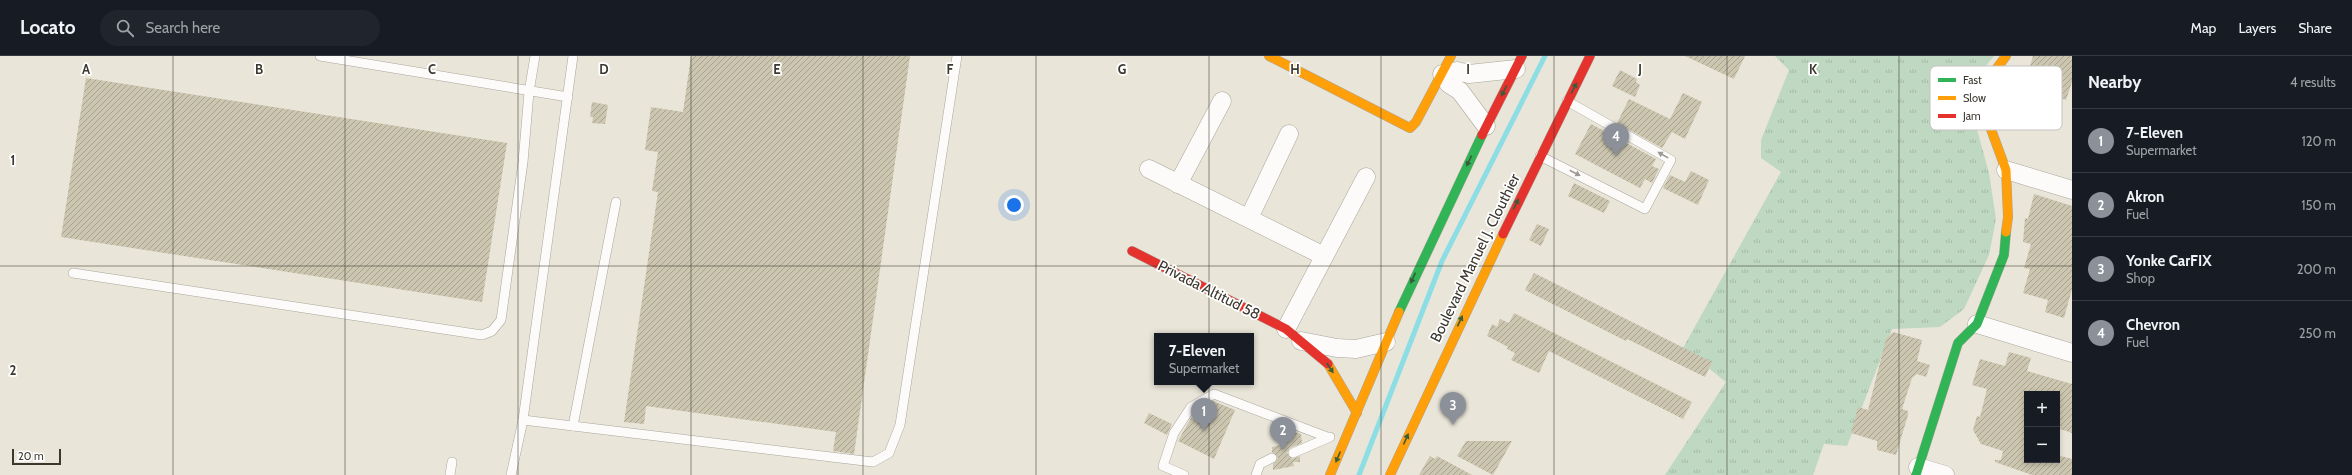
<!DOCTYPE html>
<html lang="en">
<head>
<meta charset="utf-8">
<style>
  :root { --surface:#171b24; --page:#20242c; --text:#f1f3f6; --muted:#9ea1a6; --line:#363941; --accent:#8c9099 }
  body { margin:0; font-family:Cabin,sans-serif; background:var(--page); color:var(--text) }
  .controls { position:absolute; right:12px; bottom:12px; display:grid; overflow:hidden; border-radius:0px; box-shadow:0 2px 6px #0003 }
  .controls button { width:36px; height:36px; display:grid; place-items:center; padding:0; border:0; border-bottom:1px solid var(--line); background:var(--surface); color:var(--text); font:20px sans-serif }
  .scale { position:absolute; left:12px; bottom:10px; width:49px; box-sizing:border-box; padding-left:4px; border:2px solid #3b382f; border-top:0; font-size:11px; line-height:14px; white-space:nowrap; color:#3b382f; -webkit-text-stroke:3px #fff; paint-order:stroke }
  .you { position:absolute; left:1014px; top:149px; width:14px; height:14px; margin:-10px; border:3px solid #fff; border-radius:50%; background:#1a73e8; box-shadow:0 0 0 6px #1a73e833 }
  .badge { display:grid; place-items:center; width:26px; height:26px; border-radius:50%; background:var(--accent); color:#fff; font-size:13px; font-weight:700 }
  .pin { position:absolute; translate:-50% -33px; filter:drop-shadow(0 1px 2px #0008) }
  .pin::after { content:''; position:absolute; top:21px; width:14px; height:12px; background:inherit; clip-path:polygon(0 0,100% 0,50% 100%) }
  .popup { position:absolute; left:1154px; top:277px; width:100px; height:52px; box-sizing:border-box; display:grid; place-content:center; border-radius:0px; background:var(--surface); filter:drop-shadow(0 1px 3px #0005); font-size:13px; white-space:nowrap; color:var(--muted) }
  .popup b { font-size:15px; color:var(--text) }
  .popup::after { content:''; position:absolute; left:50%; top:100%; margin-left:-8px; border:8px solid transparent; border-top-color:var(--surface) }
  .list { margin:0; padding:0; list-style:none }
  h2 { display:flex; justify-content:space-between; align-items:center; height:52px; margin:0; padding:0 16px; font-size:17px }
  h2 small { font-size:13px; font-weight:400; color:var(--muted) }
  .list li { display:grid; grid-template-columns:26px 1fr auto; gap:12px; align-items:center; box-sizing:border-box; height:64px; padding:0 16px; border-top:1px solid var(--line) }
  .list b { display:block; font-size:15px; white-space:nowrap }
  .list p { margin:0; font-size:13px; white-space:nowrap; color:var(--muted) }
  .list em { font-size:13px; font-style:normal; color:var(--muted) }
  .icon { flex:none; width:22px; height:22px; fill:none; stroke:currentColor; stroke-width:2; stroke-linecap:round; stroke-linejoin:round }
  .map { position:relative; flex:none; width:2072px; height:419px; overflow:hidden }
  header { display:flex; align-items:center; gap:24px; box-sizing:border-box; height:56px; padding:0 20px; background:var(--surface); border-bottom:1px solid var(--line) }
  header strong { font-size:19px }
  nav { display:flex; gap:22px; margin-inline-start:auto; font-size:14px }
  .search { width:280px; height:36px; background:var(--page); display:flex; align-items:center; gap:10px; box-sizing:border-box; padding:0 14px; border-radius:22px; color:var(--muted); font-size:15px }
  main { display:flex }
  aside { flex:1; background:var(--surface) }
  .map>svg:first-child { display:block }
  .grass { fill:url(#grass-tufts) }
  .lines { fill:none; stroke-linecap:round; stroke-linejoin:round }
  .stream { stroke:#8cdde4; stroke-width:5 }
  .building { fill:url(#building-hatch) }
  .lane-casing { stroke:#a9a69c; stroke-width:10 }
  .street-casing { stroke:#a9a69c; stroke-width:19 }
  .fast-casing { stroke:#a9a69c; stroke-width:10 }
  .slow-casing { stroke:#a9a69c; stroke-width:10 }
  .jam-casing { stroke:#a9a69c; stroke-width:10 }
  .lane { stroke:#fcfbf9; stroke-width:9 }
  .street { stroke:#fcfbf9; stroke-width:18 }
  .fast { stroke:#30b455; stroke-width:9 }
  .slow { stroke:#ff9f0a; stroke-width:9 }
  .jam { stroke:#e5322d; stroke-width:9 }
  .oneway { fill:#385d3a }
  .oneway2 { fill:#9c9a94 }
  .grid { fill:none; stroke:#3b382f; stroke-width:1; stroke-opacity:0.55 }
  .labels { text-anchor:middle; dominant-baseline:central; stroke-width:3.5; stroke-linejoin:round; paint-order:stroke }
  .street-label { font-size:15px; fill:#3b382f; stroke:#fff }
  .key { fill:#fff; stroke:#c4c3c1; stroke-width:1 }
  .key-label { font-size:11px; fill:#3b382f }
  .grid-label { font-size:13px; text-anchor:middle; font-weight:bold; fill:#3b382f; stroke:#fff; stroke-width:3.5; stroke-linejoin:round; paint-order:stroke }
</style>
</head>
<body>
<header>
<strong>Locato</strong>
<div class="search"><svg class="icon" aria-label="search" viewBox="0 0 24 24"><circle cx="10" cy="10" r="6"/><path d="M15 15l6 6"/></svg>Search here</div>
<nav><a>Map</a><a>Layers</a><a>Share</a></nav>
</header>
<main>
<div class="map">
<svg width="2072" height="419" viewBox="0 0 2072 419">
  <defs>
    <pattern id="grass-tufts" width="24" height="20" patternUnits="userSpaceOnUse"><rect width="24" height="20" fill="#bed8c1"/><path d="M3 7l-1-3M5 7V3M7 7l1-3M15 17l-1-3M17 17v-4M19 17l1-3" fill="none" stroke="#a4baa6"/></pattern>
    <pattern id="building-hatch" width="6" height="6" patternUnits="userSpaceOnUse"><rect width="6" height="6" fill="#ccc6b0"/><path d="M-1 1l2-2M0 6l6-6M5 7l2-2" fill="none" stroke="#a7a290"/></pattern>
  </defs>
  <rect width="100%" height="100%" fill="#e9e5d8"/>
  <!-- grass -->
  <path class="grass" d="M1775 0H1994L1981 16 1973 59 1989 117 1996 163 1989 199 1964 253 1940 271 1892 273 1847 390 1824 388 1813 419H1665L1726 326 1683 292 1781 116 1761 102V84L1789 14Z"/>
  <g class="lines">
    <!-- stream -->
    <path class="stream" d="M1359 419 1442 205 1545 0"/>
  </g>
  <!-- building -->
  <g class="building">
    <path d="M691 0H910L854 398 833 395 836 376 646 350 644 368 624 366 658 136 652 135 658 96 645 94 651 51 683 56Z"/>
    <path d="M1685 0H1745L1734 23Z"/>
    <path d="M2033 0H2072V26L2066 44 2061 42 2055 63 2041 59 2037 74 2013 68Z"/>
    <path d="M1620 14 1637 23 1636 26 1640 29 1635 41 1612 30Z"/>
    <path d="M86 22 507 87 482 246 61 181Z"/>
    <path d="M1683 37 1702 46 1685 83 1672 76 1662 92 1617 67 1629 43 1670 63Z"/>
    <path d="M592 46 608 49 605 68 592 67 593 61H590Z"/>
    <path d="M1591 68 1656 103 1652 110 1659 113 1652 127 1645 123 1640 132 1575 98Z"/>
    <path d="M1691 115 1709 124 1698 149 1663 132 1670 119 1685 126Z"/>
    <path d="M1574 127 1610 145 1604 157 1568 140Z"/>
    <path d="M2034 138 2072 150V233L2064 262 2045 256 2048 244 2023 237 2030 213 2024 212 2031 188 2023 186 2025 162 2028 163Z"/>
    <path d="M1537 168 1549 173 1541 190 1529 184Z"/>
    <path d="M1534 217 1712 306 1705 321 1627 283 1626 285 1525 234Z"/>
    <path d="M1514 257 1692 346 1683 363 1549 295 1539 317 1511 304 1515 297 1507 293 1508 291 1487 280 1492 268 1497 271 1500 263 1509 267Z"/>
    <path d="M1893 276 1922 284 1917 305 1930 309 1926 321 1917 318 1912 322 1902 353 1908 355V359L1896 399 1877 394V385L1851 377 1858 351 1868 354 1886 283Z"/>
    <path d="M2009 296 2031 302 2027 315 2072 328V377L2057 372V338H2027V404H2057V399L2072 403V419H2032L1995 406V404H2001L2003 395 1981 388 1973 374 1977 360 1980 361 1987 333 1972 329 1980 303 2005 310Z"/>
    <path d="M1213 345 1235 354 1214 403 1178 385 1191 362 1199 365 1206 349Z"/>
    <path d="M1149 357 1172 368 1167 379 1144 367Z"/>
    <path d="M1281 372 1301 378 1302 387 1290 392 1287 397 1292 403 1300 400V406H1293L1294 410 1273 414V408L1278 402 1272 396V391L1281 389Z"/>
    <path d="M1466 385H1512L1493 419 1457 400Z"/>
    <path d="M1430 400 1435 403 1437 400 1472 419H1419Z"/>
  </g>
  <g class="lines">
    <defs>
      <g id="lane">
        <path d="M320 0 568 41"/>
        <path d="M1540 100 1645 153 1671 104 1567 45"/>
        <path d="M73 217 482 279 492 275 501 264 523 106 529 36 535 0"/>
        <path d="M523 364 873 406 889 397 900 369 957 0"/>
        <path d="M573 370 616 146"/>
        <path d="M1293 397 1330 381"/>
        <path d="M450 419 452 406"/>
        <path d="M511 419 523 364 573 0"/>
        <path d="M1184 419 1163 410 1174 377 1191 351 1214 338 1327 381"/>
        <path d="M1256 419 1260 408 1272 402"/>
      </g>
      <g id="street">
        <path d="M1486 70 1460 35 1449 28 1442 18 1457 15 1469 18 1516 13"/>
        <path d="M1149 113 1324 200"/>
        <path d="M2006 114 2072 134"/>
        <path d="M1178 128 1222 45"/>
        <path d="M1249 162 1289 78"/>
        <path d="M1977 268 2072 297"/>
        <path d="M1286 273 1366 121"/>
        <path d="M1301 285 1337 292 1356 293 1386 286"/>
        <path d="M1918 411 1945 419"/>
      </g>
      <g id="fast">
        <path d="M1399 256 1482 79"/>
        <path d="M1916 419 1958 287 1977 268 2004 199 2006 176"/>
      </g>
      <g id="slow">
        <path d="M1269 0 1410 72 1416 66 1451 0"/>
        <path d="M2006 0 1991 20 1985 57 2006 114 2008 161 2006 176"/>
        <path d="M1328 308 1357 357"/>
        <path d="M1330 419 1399 256"/>
        <path d="M1390 419 1503 178"/>
      </g>
      <g id="jam">
        <path d="M1482 79 1522 0"/>
        <path d="M1503 178 1590 0"/>
        <path d="M1132 195 1286 273 1328 308"/>
      </g>
    </defs>
    <!-- lane casing -->
    <use href="#lane" class="lane-casing"/>
    <!-- street casing -->
    <use href="#street" class="street-casing"/>
    <!-- fast casing -->
    <use href="#fast" class="fast-casing"/>
    <!-- slow casing -->
    <use href="#slow" class="slow-casing"/>
    <!-- jam casing -->
    <use href="#jam" class="jam-casing"/>
    <!-- lane -->
    <use href="#lane" class="lane"/>
    <!-- street -->
    <use href="#street" class="street"/>
    <!-- fast -->
    <use href="#fast" class="fast"/>
    <!-- slow -->
    <use href="#slow" class="slow"/>
    <!-- jam -->
    <use href="#jam" class="jam"/>
  </g>
  <!-- one-way arrows -->
  <defs><path id="oneway-solid" d="M-6-.8H1V-3.2L6.5 0L1 3.2V.8H-6Z"/></defs>
  <g class="oneway">
    <use href="#oneway-solid" transform="translate(1574 32) rotate(-62)"/>
    <use href="#oneway-solid" transform="translate(1504 35) rotate(117)"/>
    <use href="#oneway-solid" transform="translate(1469 105) rotate(116)"/>
    <use href="#oneway-solid" transform="translate(1516 148) rotate(-64)"/>
    <use href="#oneway-solid" transform="translate(1413 222) rotate(115)"/>
    <use href="#oneway-solid" transform="translate(1460 265) rotate(-65)"/>
    <use href="#oneway-solid" transform="translate(1330 312) rotate(56)"/>
    <use href="#oneway-solid" transform="translate(1406 383) rotate(-66)"/>
    <use href="#oneway-solid" transform="translate(1338 401) rotate(113)"/>
  </g>
  <g class="oneway2">
    <use href="#oneway-solid" transform="translate(1663 99) rotate(-151)"/>
    <use href="#oneway-solid" transform="translate(1575 117) rotate(27)"/>
  </g>
  <!-- grid -->
  <path class="grid" d="M173 0V419M345 0V419M518 0V419M691 0V419M863 0V419M1036 0V419M1209 0V419M1381 0V419M1554 0V419M1727 0V419M1899 0V419M0 210H2072"/>
  <g class="labels">
    <!-- street labels -->
    <g class="street-label">
      <text transform="translate(1475 202) rotate(-64)">Boulevard Manuel J. Clouthier</text>
      <text transform="translate(1209 234) rotate(27)">Privada Altitud 58</text>
    </g>
  </g>
  <!-- legend -->
  <rect x="1930" y="10" width="132" height="64" rx="6" class="key"/>
  <rect x="1938" y="22" width="18" height="4" fill="#30b455"/>
  <rect x="1938" y="40" width="18" height="4" fill="#ff9f0a"/>
  <rect x="1938" y="58" width="18" height="4" fill="#e5322d"/>
  <g class="key-label">
    <text x="1963" y="28">Fast</text>
    <text x="1963" y="46">Slow</text>
    <text x="1963" y="64">Jam</text>
  </g>
  <g class="grid-label">
    <text x="86" y="18">A</text>
    <text x="259" y="18">B</text>
    <text x="432" y="18">C</text>
    <text x="604" y="18">D</text>
    <text x="777" y="18">E</text>
    <text x="950" y="18">F</text>
    <text x="1122" y="18">G</text>
    <text x="1295" y="18">H</text>
    <text x="1468" y="18">I</text>
    <text x="1640" y="18">J</text>
    <text x="1813" y="18">K</text>
    <text x="13" y="109">1</text>
    <text x="13" y="319">2</text>
  </g>
</svg>
<div class="controls">
<button>+</button>
<button>−</button>
</div>
<div class="scale">20 m</div>
<div class="you"></div>
<div class="pin badge" style="left:1204px;top:375px">1</div>
<div class="popup"><b>7-Eleven</b>Supermarket</div>
<div class="pin badge" style="left:1283px;top:394px">2</div>
<div class="pin badge" style="left:1453px;top:369px">3</div>
<div class="pin badge" style="left:1616px;top:100px">4</div>
</div>
<aside>
<h2>Nearby<small>4 results</small></h2>
<ul class="list">
<li><span class="badge">1</span><div><b>7-Eleven</b><p>Supermarket</p></div><em>120 m</em></li>
<li><span class="badge">2</span><div><b>Akron</b><p>Fuel</p></div><em>150 m</em></li>
<li><span class="badge">3</span><div><b>Yonke CarFIX</b><p>Shop</p></div><em>200 m</em></li>
<li><span class="badge">4</span><div><b>Chevron</b><p>Fuel</p></div><em>250 m</em></li>
</ul>
</aside>
</main>
</body>
</html>
